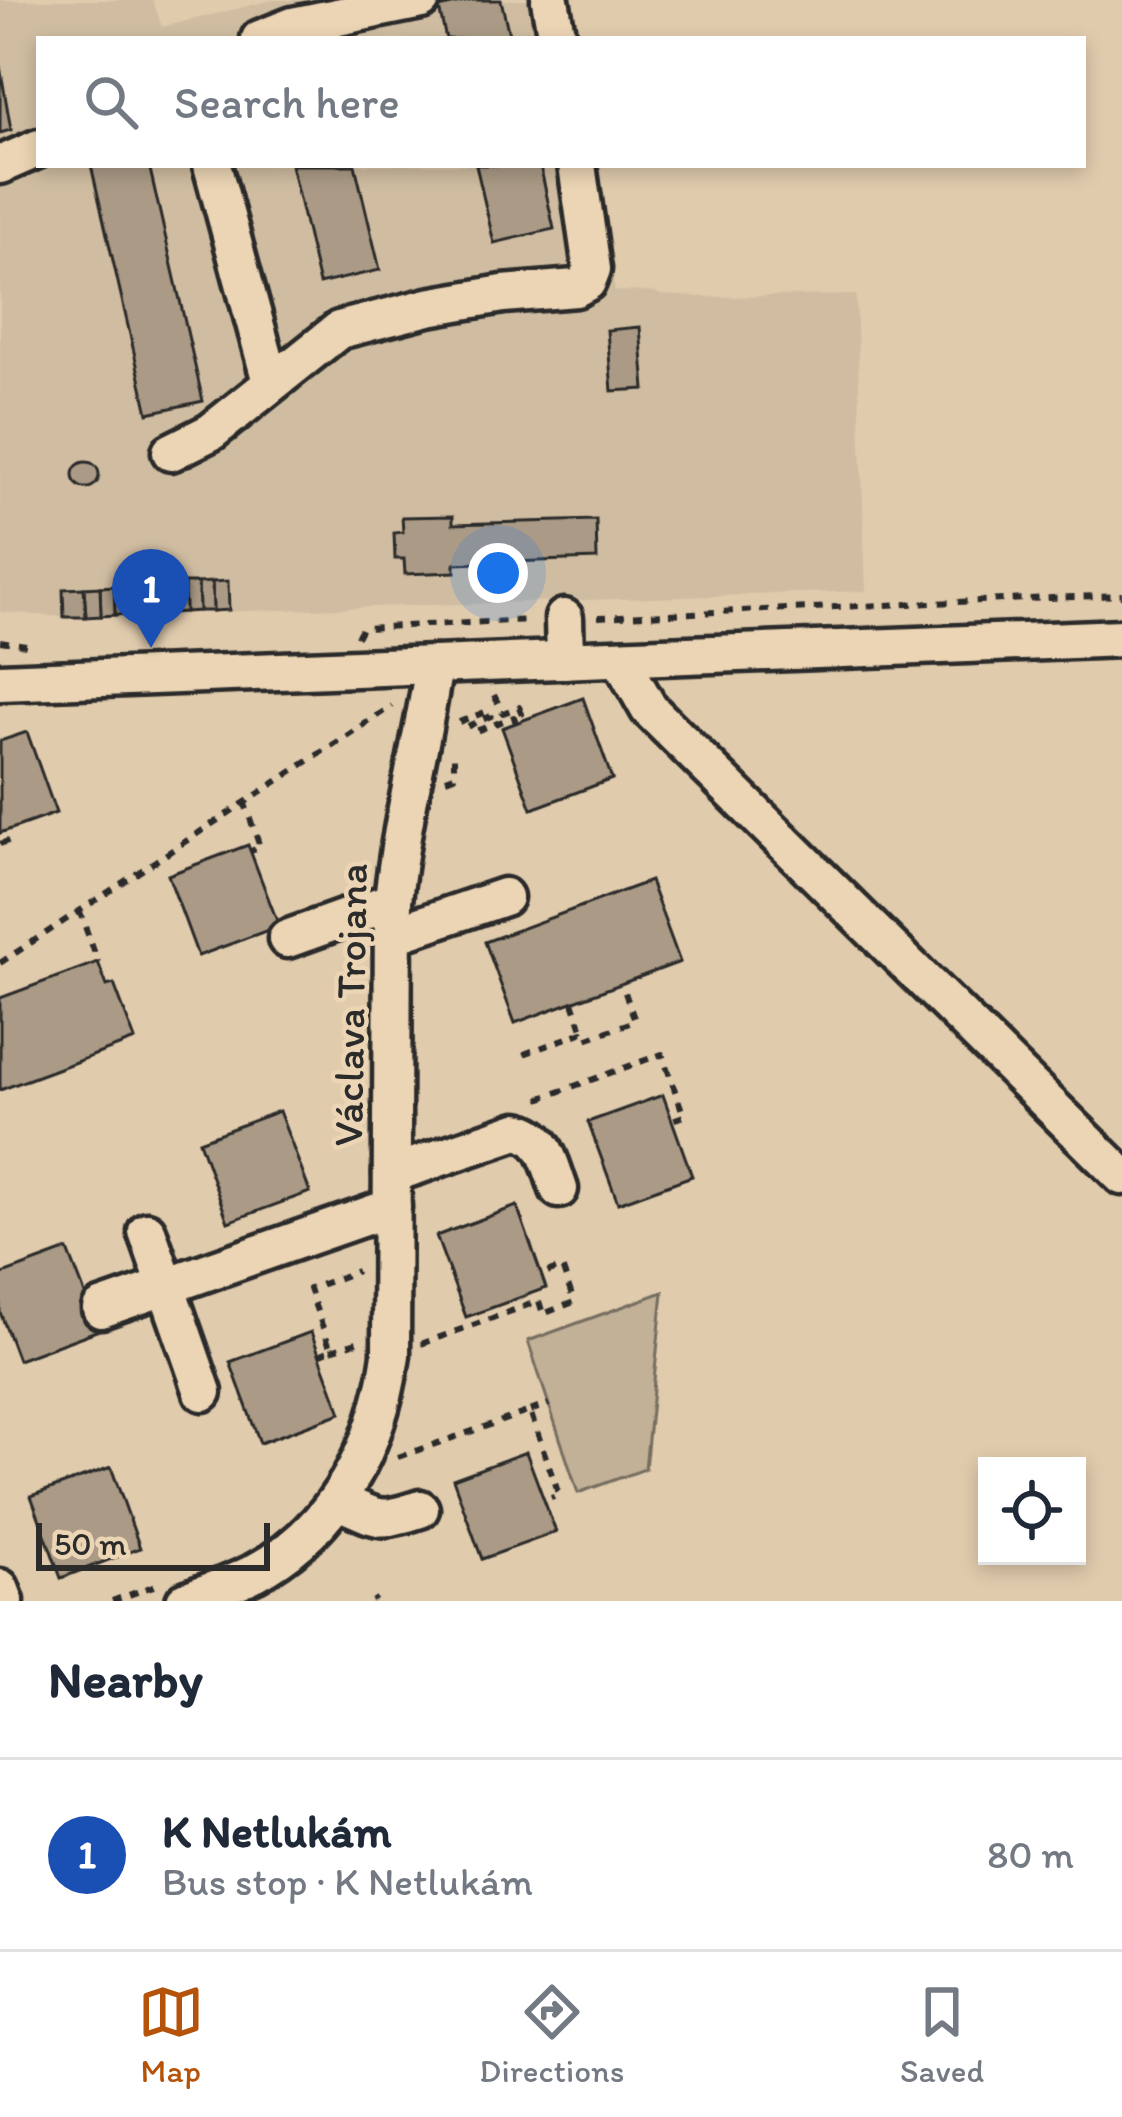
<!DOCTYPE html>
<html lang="en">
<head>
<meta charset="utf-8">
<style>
  :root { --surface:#fff; --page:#f2f2f3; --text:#1f2937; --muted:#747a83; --line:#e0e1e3; --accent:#b45309 }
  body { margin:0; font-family:Itim,sans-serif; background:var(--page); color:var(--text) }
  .controls { position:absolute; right:36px; bottom:36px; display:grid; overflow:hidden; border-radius:0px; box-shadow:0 6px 18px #0003 }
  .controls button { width:108px; height:108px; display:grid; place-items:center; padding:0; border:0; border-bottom:3px solid var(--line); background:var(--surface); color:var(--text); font:60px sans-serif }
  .scale { position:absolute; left:36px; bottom:30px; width:234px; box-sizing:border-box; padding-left:12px; border:6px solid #2b2b2b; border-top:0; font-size:33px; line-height:42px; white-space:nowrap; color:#2b2b2b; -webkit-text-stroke:9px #ecd5b5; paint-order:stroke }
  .you { position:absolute; left:498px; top:573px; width:42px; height:42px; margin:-30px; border:9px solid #fff; border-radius:50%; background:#1a73e8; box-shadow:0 0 0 18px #1a73e833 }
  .badge { display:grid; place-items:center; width:78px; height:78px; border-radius:50%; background:var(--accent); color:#fff; font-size:39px; font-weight:700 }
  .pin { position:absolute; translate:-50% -99px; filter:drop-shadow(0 3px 6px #0008) }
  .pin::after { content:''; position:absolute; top:63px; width:42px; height:36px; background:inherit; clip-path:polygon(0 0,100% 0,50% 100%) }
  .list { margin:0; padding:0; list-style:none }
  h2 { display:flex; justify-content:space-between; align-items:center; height:156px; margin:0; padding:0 48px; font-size:51px }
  h2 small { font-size:39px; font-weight:400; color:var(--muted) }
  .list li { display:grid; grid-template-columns:78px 1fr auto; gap:36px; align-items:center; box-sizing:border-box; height:192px; padding:0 48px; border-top:3px solid var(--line) }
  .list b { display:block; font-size:45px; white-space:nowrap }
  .list p { margin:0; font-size:39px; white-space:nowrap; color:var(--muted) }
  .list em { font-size:39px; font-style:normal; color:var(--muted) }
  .icon { flex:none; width:66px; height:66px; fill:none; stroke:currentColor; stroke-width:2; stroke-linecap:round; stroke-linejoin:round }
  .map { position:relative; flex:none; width:1122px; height:1601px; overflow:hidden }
  .search { position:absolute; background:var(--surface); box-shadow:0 6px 18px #0003; left:36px; right:36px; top:36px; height:132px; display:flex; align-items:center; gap:30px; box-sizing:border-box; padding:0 42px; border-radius:0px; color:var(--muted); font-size:45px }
  .sheet { height:348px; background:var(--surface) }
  nav { display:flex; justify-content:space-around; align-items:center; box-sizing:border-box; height:168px; border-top:3px solid var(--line); background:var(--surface); font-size:33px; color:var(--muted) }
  nav a { display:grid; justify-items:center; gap:6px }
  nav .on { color:var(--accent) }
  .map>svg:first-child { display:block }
  .built { fill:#d0bda1 }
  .green { fill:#c2b097; stroke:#766e61; stroke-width:3 }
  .building { fill:#ab9b86; stroke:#2b2b2b; stroke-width:3 }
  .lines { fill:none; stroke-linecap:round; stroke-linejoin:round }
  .minor-casing { stroke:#2b2b2b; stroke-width:45 }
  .path { stroke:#2b2b2b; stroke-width:6; stroke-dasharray:9 9; stroke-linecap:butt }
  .minor { stroke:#ecd5b5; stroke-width:36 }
  .labels { text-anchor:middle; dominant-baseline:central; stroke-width:9; stroke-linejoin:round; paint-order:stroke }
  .street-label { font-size:42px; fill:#2b2b2b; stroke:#ecd5b5 }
</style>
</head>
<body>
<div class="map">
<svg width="1122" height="1601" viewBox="0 0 1122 1601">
  <rect width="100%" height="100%" fill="#e0cbad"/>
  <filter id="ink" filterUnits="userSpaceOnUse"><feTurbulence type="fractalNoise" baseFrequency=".00833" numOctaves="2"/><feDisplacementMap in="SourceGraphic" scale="24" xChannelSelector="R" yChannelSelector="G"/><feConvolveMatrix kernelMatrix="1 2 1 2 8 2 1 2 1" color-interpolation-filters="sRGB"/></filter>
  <g filter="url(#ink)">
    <!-- built -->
    <path class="built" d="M0 0H153L162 27 272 0H568L574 39H39V165H594L615 291 655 292 661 295 699 297 856 295 866 591 64 617 0 612Z"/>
    <!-- green -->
    <path class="green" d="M663 1292 645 1469 578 1493 528 1341Z"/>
    <!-- building -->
    <g class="building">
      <path d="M473 0H501L510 39H446L439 8Z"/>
      <path d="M0 66 11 130 0 133Z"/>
      <path d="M91 165H149L203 401 148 413Z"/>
      <path d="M291 165H355L380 270 319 284Z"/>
      <path d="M476 165H540L554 229 494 243Z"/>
      <path d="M640 327 645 389 612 391 607 330Z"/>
      <circle cx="86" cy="475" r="13"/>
      <path d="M453 516V524L596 520 597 559 455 564V572L405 574 404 559H395L394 533 403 532 402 517Z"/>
      <path d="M228 581 229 610 213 611 212 582Z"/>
      <path d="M212 582 213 611H199L198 583Z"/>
      <path d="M184 583H198L199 611 185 612Z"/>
      <path d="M184 583 185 612 171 613 170 584Z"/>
      <path d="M170 584 171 613H157L156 585Z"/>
      <path d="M142 585 143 614H129L128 586Z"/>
      <path d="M142 585H156L157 613 143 614Z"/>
      <path d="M114 586H128L129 614 115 615Z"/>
      <path d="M114 586 115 615 101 616 100 587Z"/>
      <path d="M100 587 101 616 86 617 84 588Z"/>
      <path d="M84 588 86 617H64L63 589Z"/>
      <path d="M583 698 612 779 532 809 502 728Z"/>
      <path d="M27 732 56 813 0 833V741Z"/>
      <path d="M248 845 279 926 198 956 168 875Z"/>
      <path d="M650 881 680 962 515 1023 485 942Z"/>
      <path d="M98 962 107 986 114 984 135 1040 0 1090V998Z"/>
      <path d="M663 1095 692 1176 618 1203 588 1122Z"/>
      <path d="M279 1111 310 1192 228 1222 199 1141Z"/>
      <path d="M517 1206 546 1288 466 1317 436 1236Z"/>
      <path d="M68 1250 99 1330 18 1360 0 1312V1275Z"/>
      <path d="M311 1332 341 1413 260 1443 230 1362Z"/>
      <path d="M526 1452 556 1532 482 1559 453 1479Z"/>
      <path d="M111 1467 140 1548 61 1578 31 1496Z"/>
    </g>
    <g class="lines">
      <defs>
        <g id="minor">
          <path d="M550 0 557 39"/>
          <path d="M260 39 293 26 421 0"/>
          <path d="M0 165 39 148"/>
          <path d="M212 165 271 382"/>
          <path d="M171 452 211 432 339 330 428 307 503 294 576 288 587 282 592 269 577 165"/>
          <path d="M564 618 565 660"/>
          <path d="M620 658 649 709 1122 1176"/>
          <path d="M0 682 1122 638"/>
          <path d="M392 935 504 897"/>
          <path d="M287 939 393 901"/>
          <path d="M392 1174 517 1131C546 1136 550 1165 559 1189"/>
          <path d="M147 1231 203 1392"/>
          <path d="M101 1309 392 1207"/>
          <path d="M338 1501C380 1518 375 1524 420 1509"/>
          <path d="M0 1588 5 1601"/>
          <path d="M185 1601C208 1592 232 1584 254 1573 337 1529 378 1445 391 1355L393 901C401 821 422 744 434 665"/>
        </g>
      </defs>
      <!-- minor casing -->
      <use href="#minor" class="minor-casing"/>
      <!-- path -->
      <g class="path">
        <path d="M598 617 1122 595"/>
        <path d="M357 637 362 628 531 620"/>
        <path d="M0 641 26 645"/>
        <path d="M494 695 503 713 519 707 522 714 515 717"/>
        <path d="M459 722 488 711 491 716 470 725 473 732 514 717 516 723"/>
        <path d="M446 779 454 776V756"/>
        <path d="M244 801 260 847 251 851"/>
        <path d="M0 844 13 839"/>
        <path d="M79 910 98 962"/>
        <path d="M0 963 392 706"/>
        <path d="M573 1002 583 1032"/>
        <path d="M524 1054 583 1032 586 1039 635 1021 622 984"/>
        <path d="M539 1099 662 1054 684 1116 672 1120"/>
        <path d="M421 1344 539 1301 543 1314 574 1302 562 1267 542 1275"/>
        <path d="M331 1350 357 1342"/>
        <path d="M319 1355 331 1350 309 1289 357 1271"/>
        <path d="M530 1411 549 1404"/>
        <path d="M398 1457 530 1411 559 1495 551 1498"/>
        <path d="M373 1598 375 1601"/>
        <path d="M112 1601 159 1584"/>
      </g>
      <!-- minor -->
      <use href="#minor" class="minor"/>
    </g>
  </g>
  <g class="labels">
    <!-- street labels -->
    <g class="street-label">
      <text transform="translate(350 1005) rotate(-89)">Václava Trojana</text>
    </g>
  </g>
</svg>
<div class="controls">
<button><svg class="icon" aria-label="locate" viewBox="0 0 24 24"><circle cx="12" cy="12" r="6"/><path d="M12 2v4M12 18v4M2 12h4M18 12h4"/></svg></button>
</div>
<div class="scale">50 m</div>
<div class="you"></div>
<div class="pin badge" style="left:151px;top:648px;background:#1a4fb4">1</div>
<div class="search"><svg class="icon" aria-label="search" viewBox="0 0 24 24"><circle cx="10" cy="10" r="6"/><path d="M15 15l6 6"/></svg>Search here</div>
</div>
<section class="sheet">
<h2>Nearby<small></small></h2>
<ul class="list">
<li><span class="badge" style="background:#1a4fb4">1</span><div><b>K Netlukám</b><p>Bus stop · K Netlukám</p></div><em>80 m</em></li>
</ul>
</section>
<nav>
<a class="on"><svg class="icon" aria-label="map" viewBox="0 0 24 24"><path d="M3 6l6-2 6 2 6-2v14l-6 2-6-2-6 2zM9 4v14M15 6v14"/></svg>Map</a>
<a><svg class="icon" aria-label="directions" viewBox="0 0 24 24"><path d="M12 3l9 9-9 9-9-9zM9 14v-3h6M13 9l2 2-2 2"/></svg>Directions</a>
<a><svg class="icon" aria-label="saved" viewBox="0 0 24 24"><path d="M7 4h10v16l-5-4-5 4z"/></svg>Saved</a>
</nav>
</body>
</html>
